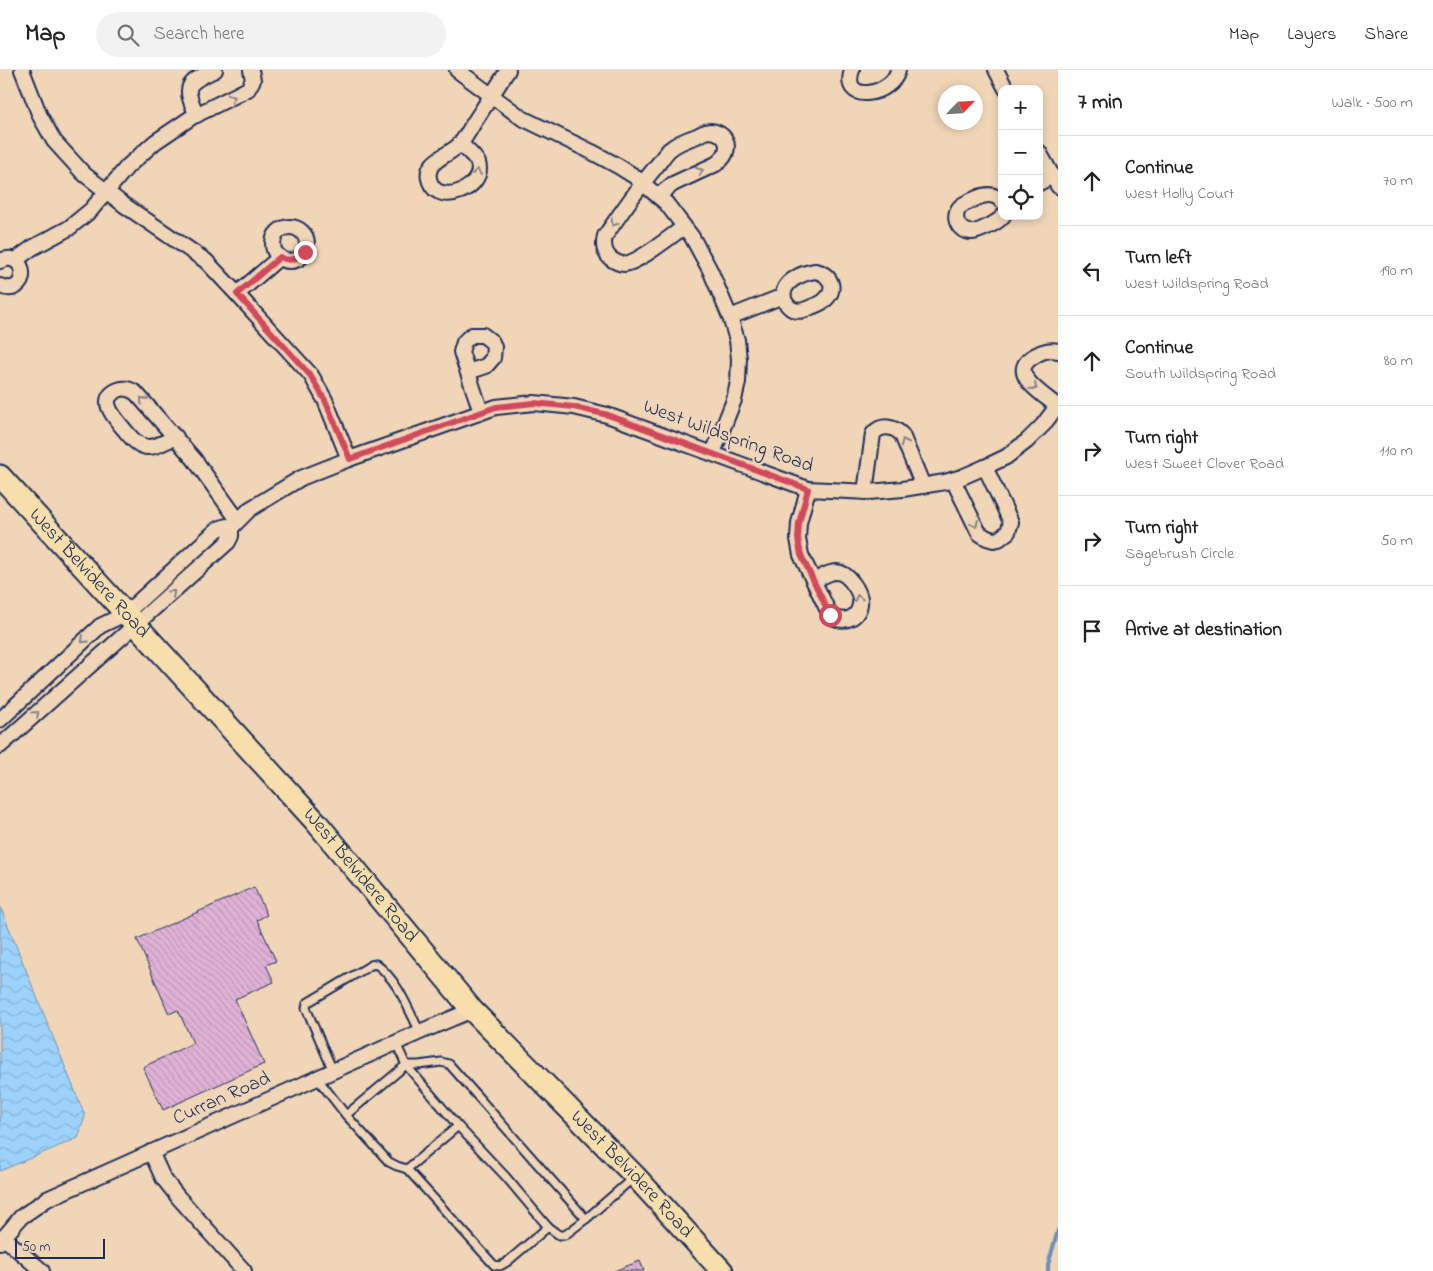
<!DOCTYPE html>
<html lang="en">
<head>
<meta charset="utf-8">
<style>
  :root { --surface:#fff; --page:#f2f2f2; --text:#222; --muted:#767676; --line:#e0e0e0 }
  body { margin:0; font-family:"Indie Flower",sans-serif; background:var(--page); color:var(--text) }
  .controls { position:absolute; right:15px; top:15px; display:grid; overflow:hidden; border-radius:10px; box-shadow:0 2px 8px #0003 }
  .controls button { width:45px; height:45px; display:grid; place-items:center; padding:0; border:0; border-bottom:1px solid var(--line); background:var(--surface); color:var(--text); font:25px sans-serif }
  .compass { position:absolute; left:938px; top:15px; width:45px; height:45px; border-radius:50%; background:var(--surface); box-shadow:0 2px 8px #0003; rotate:65deg }
  .scale { position:absolute; left:15px; bottom:12px; width:90px; box-sizing:border-box; padding-left:5px; border:2px solid #1b2f5e; border-top:0; font-size:14px; line-height:18px; white-space:nowrap; color:#1b2f5e; -webkit-text-stroke:4px #f1d5b7; paint-order:stroke }
  .stop { position:absolute; width:15px; height:15px; margin:-11px; border:4px solid #d1495b; border-radius:50%; background:#fff }
  .stop.end { background:#d1495b; border-color:#fff; box-shadow:0 1px 5px #0008 }
  .list { margin:0; padding:0; list-style:none }
  h2 { display:flex; justify-content:space-between; align-items:center; height:65px; margin:0; padding:0 20px; font-size:21px }
  h2 small { font-size:16px; font-weight:400; color:var(--muted) }
  .list li { display:grid; grid-template-columns:32px 1fr auto; gap:15px; align-items:center; box-sizing:border-box; height:90px; padding:0 20px; border-top:1px solid var(--line) }
  .list b { display:block; font-size:19px; white-space:nowrap }
  .list p { margin:0; font-size:16px; white-space:nowrap; color:var(--muted) }
  .list em { font-size:16px; font-style:normal; color:var(--muted) }
  .icon { flex:none; width:28px; height:28px; fill:none; stroke:currentColor; stroke-width:2; stroke-linecap:round; stroke-linejoin:round }
  .map { position:relative; flex:none; width:1058px; height:1201px; overflow:hidden }
  header { display:flex; align-items:center; gap:30px; box-sizing:border-box; height:70px; padding:0 25px; background:var(--surface); border-bottom:1px solid var(--line) }
  header strong { font-size:24px }
  nav { display:flex; gap:28px; margin-inline-start:auto; font-size:18px }
  .search { width:350px; height:45px; background:var(--page); display:flex; align-items:center; gap:12px; box-sizing:border-box; padding:0 18px; border-radius:28px; color:var(--muted); font-size:19px }
  main { display:flex }
  aside { flex:1; background:var(--surface) }
  .map>svg:first-child { display:block }
  .water { fill:url(#water-waves); stroke:#6891bc }
  .lines { fill:none; stroke-linecap:round; stroke-linejoin:round }
  .stream { stroke:#6891bc; stroke-width:4 }
  .building { fill:url(#building-back-hatch); stroke:#1b2f5e }
  .lane-casing { stroke:#1b2f5e; stroke-width:11 }
  .street-casing { stroke:#1b2f5e; stroke-width:18 }
  .primary-casing { stroke:#1b2f5e; stroke-width:25 }
  .lane { stroke:#f1d5b7; stroke-width:7 }
  .street { stroke:#f1d5b7; stroke-width:14 }
  .primary { stroke:#f8deab; stroke-width:21 }
  .oneway { stroke:#86828a }
  .route { stroke:#d1495b; stroke-width:6 }
  .labels { text-anchor:middle; dominant-baseline:central; stroke-width:4.5; stroke-linejoin:round; paint-order:stroke }
  .street-label { font-size:20px; fill:#1b2f5e; stroke:#f1d5b7 }
</style>
</head>
<body>
<header>
<strong>Map</strong>
<div class="search"><svg class="icon" aria-label="search" viewBox="0 0 24 24"><circle cx="10" cy="10" r="6"/><path d="M15 15l6 6"/></svg>Search here</div>
<nav><a>Map</a><a>Layers</a><a>Share</a></nav>
</header>
<main>
<div class="map">
<svg width="1058" height="1201" viewBox="0 0 1058 1201">
  <defs>
    <pattern id="water-waves" width="16" height="10" patternUnits="userSpaceOnUse" patternTransform="scale(1.25)"><rect width="16" height="10" fill="#9cd2fb"/><path d="M0 5q4-4 8 0t8 0" fill="none" stroke="#86b5da"/></pattern>
    <pattern id="building-back-hatch" width="6" height="6" patternUnits="userSpaceOnUse" patternTransform="scale(1.25)"><rect width="6" height="6" fill="#dfb2d5"/><path d="M-1 5l2 2M0 0l6 6M5-1l2 2" fill="none" stroke="#bf99b9"/></pattern>
  </defs>
  <rect width="100%" height="100%" fill="#f1d5b7"/>
  <filter id="ink" filterUnits="userSpaceOnUse"><feTurbulence type="fractalNoise" baseFrequency=".02" numOctaves="2"/><feDisplacementMap in="SourceGraphic" scale="10" xChannelSelector="R" yChannelSelector="G"/><feConvolveMatrix kernelMatrix="1 2 1 2 8 2 1 2 1" color-interpolation-filters="sRGB"/></filter>
  <g filter="url(#ink)">
    <!-- water -->
    <path class="water" d="M0 836 85 1046 78 1068 0 1101Z"/>
    <g class="lines">
      <!-- stream -->
      <path class="stream" d="M1048 1201V1195L1058 1160"/>
    </g>
    <!-- building -->
    <g class="building">
      <path d="M254 817 267 845 257 850 276 891 266 895 274 912 235 929 264 994 163 1040 143 997 193 973 178 940 169 944 137 869Z"/>
      <path d="M640 1191 644 1201H614Z"/>
    </g>
    <g class="lines">
      <defs>
        <g id="lane">
          <path d="M396 973 406 995 346 1045 389 1092 397 1096 407 1099 494 1195 500 1196 507 1192 548 1157 559 1165H565L586 1149 633 1108"/>
          <path d="M406 995H419L441 992 449 994 586 1149"/>
          <path d="M406 995 458 1056 506 1107 548 1157"/>
          <path d="M333 1001 306 938 307 933 371 895 376 894C398 910 408 939 420 962"/>
          <path d="M317 1008 346 1045"/>
          <path d="M407 1099 458 1056"/>
        </g>
        <g id="street">
          <path d="M22 0 40 46 54 71 84 104 124 135 206 191 237 224 311 305 325 330 349 389"/>
          <path d="M457 0 522 48 592 82 618 96 634 106 666 133 692 167 710 200 730 247 737 270 739 289 738 312 734 330 713 383"/>
          <path d="M852 0C840 36 893 25 898 0"/>
          <path d="M996 0 1006 19"/>
          <path d="M197 45C183 16 186 13 215 0"/>
          <path d="M460 73C466 79 475 86 478 93 486 118 439 137 430 112 422 91 449 86 460 74 466 67 470 59 475 51 486 34 497 17 508 0"/>
          <path d="M1039 82 1058 116"/>
          <path d="M1039 113 1052 106"/>
          <path d="M658 126 673 114 716 94C727 87 733 71 718 63 710 59 704 62 697 66 688 69 677 73 669 80 664 85 660 92 655 98 637 119 621 143 605 166 603 174 604 182 610 188 614 191 619 194 624 194 638 193 671 166 684 157"/>
          <path d="M1002 131C994 123 986 124 977 128 971 131 964 133 960 137 951 147 959 163 972 162 977 162 982 159 987 157 993 154 998 152 1003 146"/>
          <circle cx="290" cy="174" r="17"/>
          <path d="M0 191C29 178 30 229 0 216"/>
          <path d="M17 192 21 186 32 178 69 158 91 140 127 97 155 72 192 47 248 19 253 10 251 0"/>
          <path d="M815 201C829 203 838 218 826 229 822 234 815 235 809 238 804 240 800 242 794 240 789 238 786 234 784 229 780 212 802 203 815 201Z"/>
          <path d="M237 224 280 187"/>
          <path d="M730 247 783 226"/>
          <path d="M468 302 486 296 493 288 494 277 492 272 483 265H472L468 268 464 272 461 282 481 342"/>
          <path d="M1057 336C1043 324 1004 302 1036 285 1042 281 1051 279 1058 281"/>
          <path d="M176 367C168 370 159 376 150 377 138 378 130 366 123 358 114 347 97 329 118 320 125 317 130 319 136 323L194 389 238 450"/>
          <path d="M953 410 979 463 987 468 994 470 999 469 1008 462 1011 452 985 397"/>
          <path d="M808 419 799 453 798 469 801 485 830 545C841 554 858 550 860 534 862 523 848 502 836 502 828 502 820 508 814 511"/>
          <path d="M865 422 873 364C881 354 894 356 902 365L923 416"/>
          <path d="M231 458 250 439 301 408 349 389 496 337 534 333 574 337 607 345 808 419 869 422 903 419 945 412 962 407 985 397 1006 387 1027 371 1043 355 1058 335"/>
          <path d="M0 650 100 556 125 544 218 459 227 456 231 458"/>
          <path d="M0 676 228 472 231 466V458"/>
          <path d="M151 1082 163 1108 178 1127 244 1201"/>
          <path d="M3 1167 42 1201"/>
          <path d="M0 1172 21 1147 47 1129 420 962 472 940"/>
        </g>
        <g id="primary">
          <path id="s1" d="M0 406 316 752 472 940 635 1106 722 1201"/>
        </g>
      </defs>
      <!-- lane casing -->
      <use href="#lane" class="lane-casing"/>
      <!-- street casing -->
      <use href="#street" class="street-casing"/>
      <!-- primary casing -->
      <use href="#primary" class="primary-casing"/>
      <!-- lane -->
      <use href="#lane" class="lane"/>
      <!-- street -->
      <use href="#street" class="street"/>
      <!-- primary -->
      <use href="#primary" class="primary"/>
    </g>
    <!-- one-way arrows -->
    <defs><path id="oneway-chevron" d="M-2-3.5L2.5 0L-2 3.5" fill="none" stroke-width="1.6" stroke-linecap="round" stroke-linejoin="round" transform="scale(1.25)"/></defs>
    <g class="oneway">
      <use href="#oneway-chevron" transform="translate(232 28) rotate(-25)"/>
      <use href="#oneway-chevron" transform="translate(700 101) rotate(-24)"/>
      <use href="#oneway-chevron" transform="translate(477 102) rotate(-84)"/>
      <use href="#oneway-chevron" transform="translate(614 153) rotate(125)"/>
      <use href="#oneway-chevron" transform="translate(1034 317) rotate(40)"/>
      <use href="#oneway-chevron" transform="translate(143 330) rotate(-132)"/>
      <use href="#oneway-chevron" transform="translate(904 372) rotate(-114)"/>
      <use href="#oneway-chevron" transform="translate(975 454) rotate(64)"/>
      <use href="#oneway-chevron" transform="translate(172 523) rotate(-42)"/>
      <use href="#oneway-chevron" transform="translate(858 528) rotate(-103)"/>
      <use href="#oneway-chevron" transform="translate(84 570) rotate(137)"/>
      <use href="#oneway-chevron" transform="translate(36 644) rotate(-42)"/>
    </g>
  </g>
  <g class="lines" filter="url(#ink)">
    <!-- route -->
    <path class="route" d="M305 182C297 190 289 192 280 187L237 224 310 305 325 330 350 389 496 337 534 333 574 337 608 345 808 419 799 453 798 469 801 485 830 545"/>
  </g>
  <g class="labels">
    <!-- street labels -->
    <g class="street-label">
      <text transform="translate(728 367) rotate(20)">West Wildspring Road</text>
      <text stroke="none"><textPath href="#s1" startOffset="132">West Belvidere Road</textPath></text>
      <text stroke="none"><textPath href="#s1" startOffset="538">West Belvidere Road</textPath></text>
      <text transform="translate(222 1029) rotate(-24)">Curran Road</text>
      <text stroke="none"><textPath href="#s1" startOffset="942">West Belvidere Road</textPath></text>
    </g>
  </g>
</svg>
<div class="controls">
<button>+</button>
<button>−</button>
<button><svg class="icon" aria-label="locate" viewBox="0 0 24 24"><circle cx="12" cy="12" r="6"/><path d="M12 2v4M12 18v4M2 12h4M18 12h4"/></svg></button>
</div>
<svg class="compass" viewBox="-18 -18 36 36"><path d="M0-13l5 13h-10z" fill="#e53935"/><path d="M0 13l5-13h-10z" fill="#767676"/></svg>
<div class="scale">50 m</div>
<div class="stop" style="left:830px;top:545px"></div>
<div class="stop end" style="left:305px;top:182px"></div>
</div>
<aside>
<h2>7 min<small>Walk · 500 m</small></h2>
<ul class="list">
<li><svg class="icon" aria-label="ahead" viewBox="0 0 24 24"><path d="M12 20V5M6 11l6-6 6 6"/></svg><div><b>Continue</b><p>West Holly Court</p></div><em>70 m</em></li>
<li><svg class="icon" aria-label="left" viewBox="0 0 24 24"><path d="M17 20v-9H6M10 6l-5 5 5 5"/></svg><div><b>Turn left</b><p>West Wildspring Road</p></div><em>190 m</em></li>
<li><svg class="icon" aria-label="ahead" viewBox="0 0 24 24"><path d="M12 20V5M6 11l6-6 6 6"/></svg><div><b>Continue</b><p>South Wildspring Road</p></div><em>80 m</em></li>
<li><svg class="icon" aria-label="right" viewBox="0 0 24 24"><path d="M7 20v-9h11M14 6l5 5-5 5"/></svg><div><b>Turn right</b><p>West Sweet Clover Road</p></div><em>110 m</em></li>
<li><svg class="icon" aria-label="right" viewBox="0 0 24 24"><path d="M7 20v-9h11M14 6l5 5-5 5"/></svg><div><b>Turn right</b><p>Sagebrush Circle</p></div><em>50 m</em></li>
<li><svg class="icon" aria-label="arrive" viewBox="0 0 24 24"><path d="M6 21V4h12l-3 4 3 4H6"/></svg><div><b>Arrive at destination</b></div></li>
</ul>
</aside>
</main>
</body>
</html>
